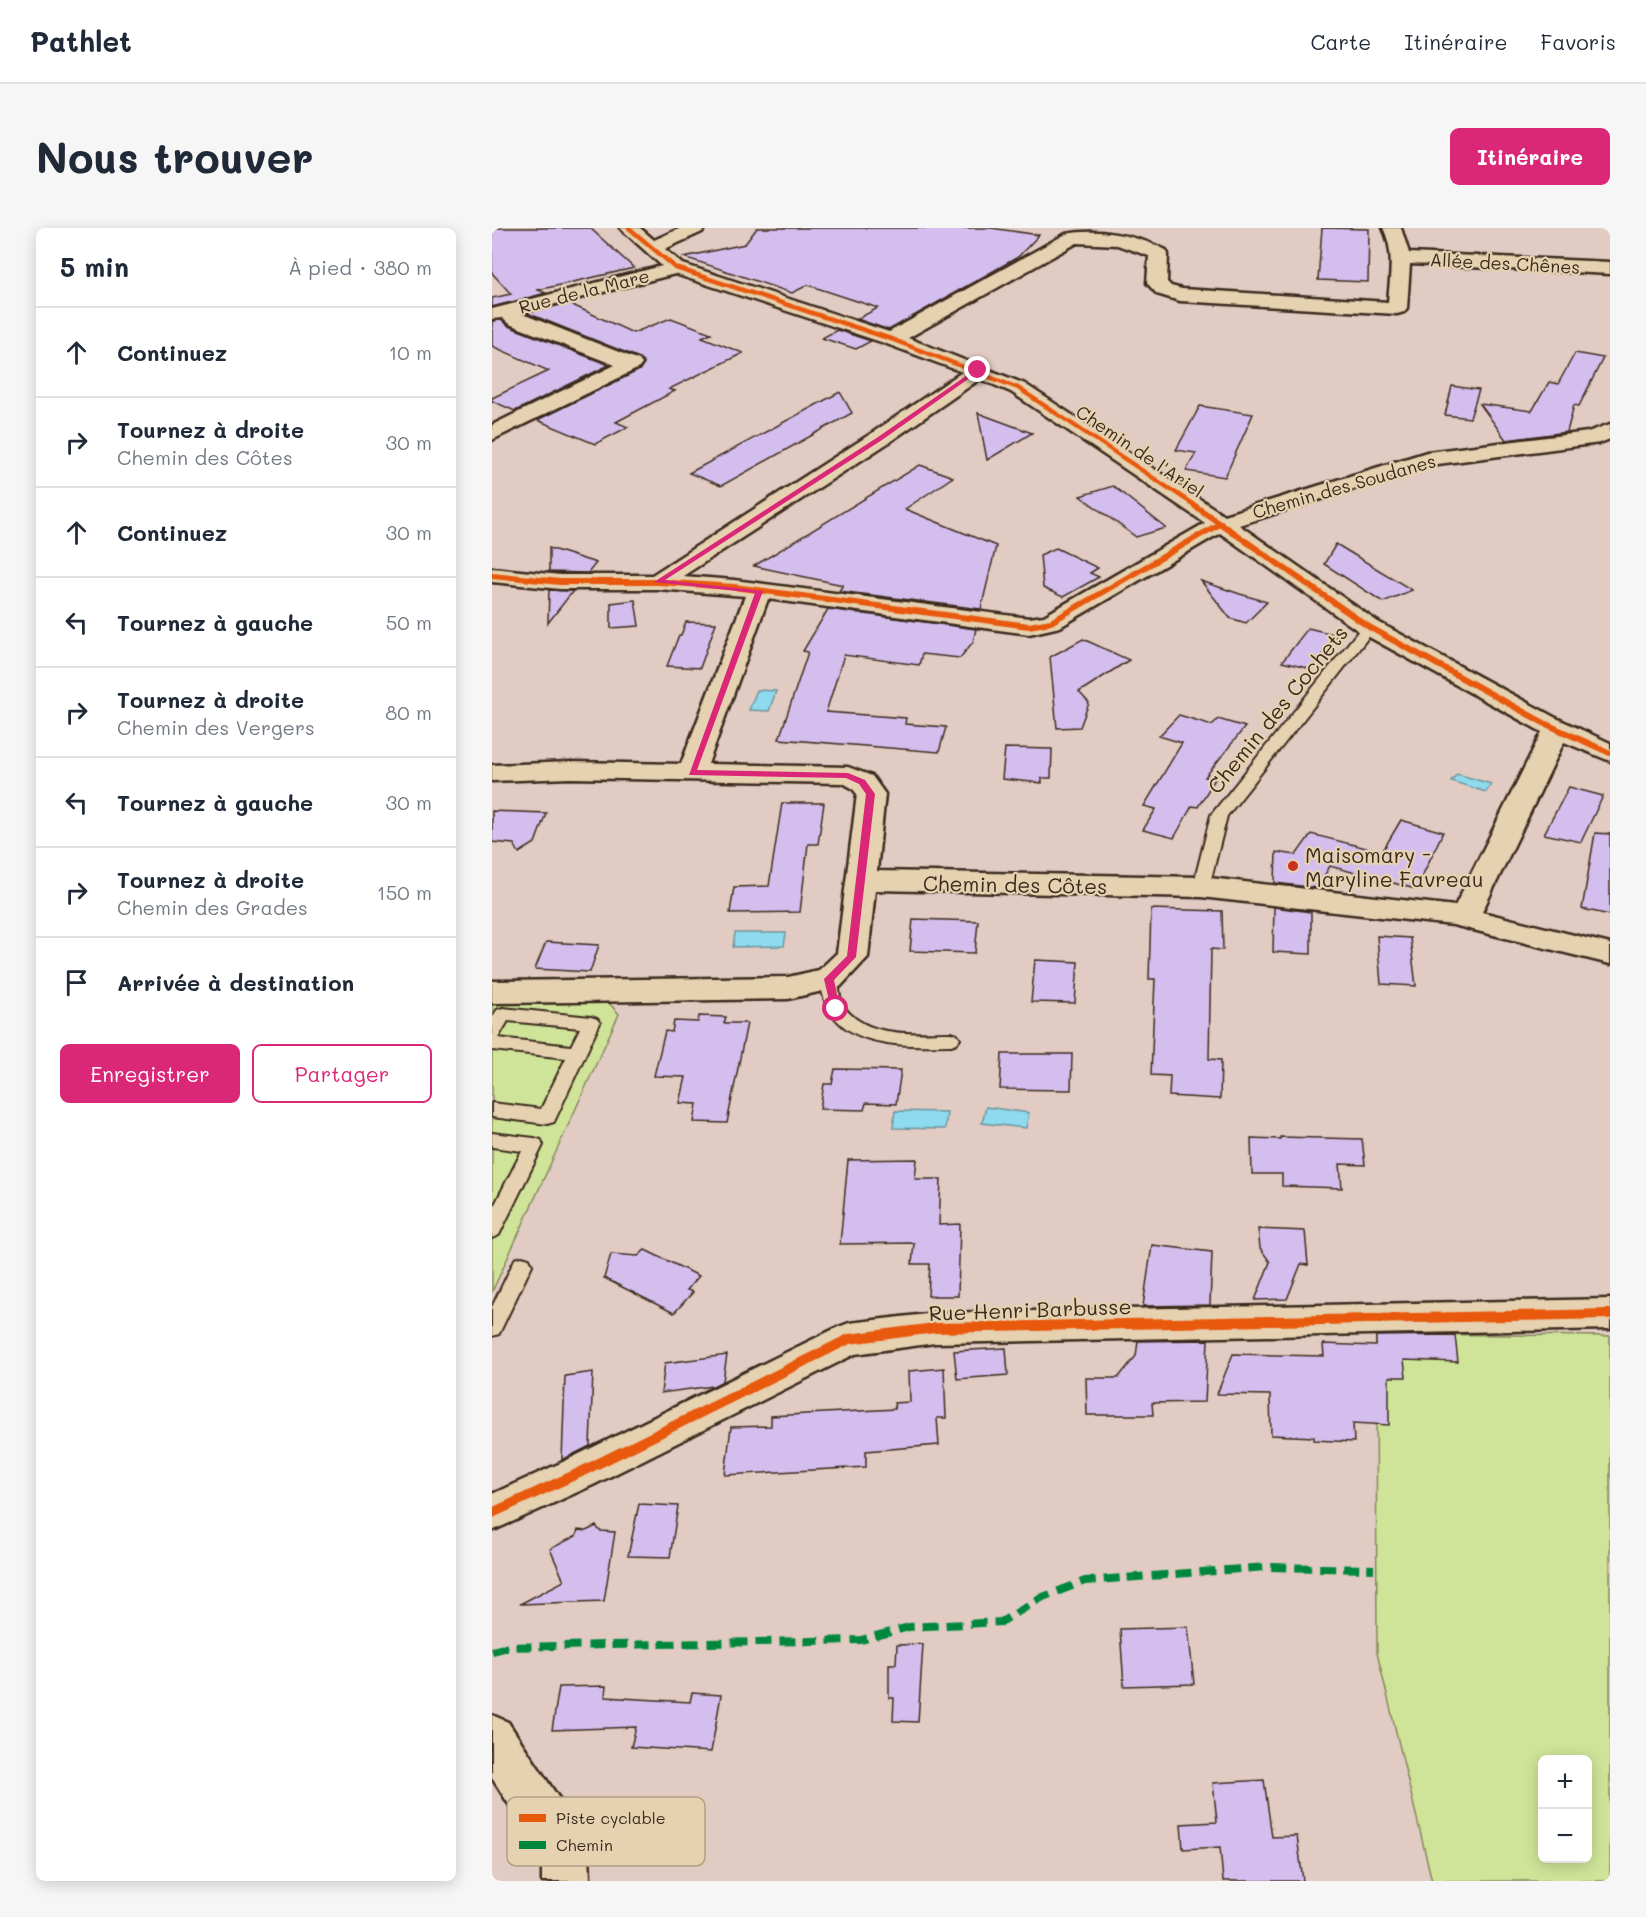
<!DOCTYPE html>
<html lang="fr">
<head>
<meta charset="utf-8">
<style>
  :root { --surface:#fff; --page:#f6f6f7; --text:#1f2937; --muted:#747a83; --line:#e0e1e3; --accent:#db2777 }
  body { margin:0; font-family:Mali,sans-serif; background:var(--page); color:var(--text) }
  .controls { position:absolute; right:18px; bottom:18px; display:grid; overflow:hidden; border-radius:9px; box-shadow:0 3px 15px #0003 }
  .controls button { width:54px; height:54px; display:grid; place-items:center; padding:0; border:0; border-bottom:2px solid var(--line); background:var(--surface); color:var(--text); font:30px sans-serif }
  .stop { position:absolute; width:18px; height:18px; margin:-14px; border:4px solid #db2777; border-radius:50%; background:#fff }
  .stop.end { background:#db2777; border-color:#fff; box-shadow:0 2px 6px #0008 }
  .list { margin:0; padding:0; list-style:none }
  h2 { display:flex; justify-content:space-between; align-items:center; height:78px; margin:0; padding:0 24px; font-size:26px }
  h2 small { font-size:20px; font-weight:400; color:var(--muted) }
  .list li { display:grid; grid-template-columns:39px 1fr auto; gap:18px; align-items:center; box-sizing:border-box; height:90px; padding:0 24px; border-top:2px solid var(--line) }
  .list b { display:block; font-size:22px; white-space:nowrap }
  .list p { margin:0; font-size:20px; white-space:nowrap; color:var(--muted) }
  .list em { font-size:20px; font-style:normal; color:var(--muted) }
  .actions { display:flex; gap:12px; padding:18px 24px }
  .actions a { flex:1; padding:14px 0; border:2px solid var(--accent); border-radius:9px; text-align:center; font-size:21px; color:var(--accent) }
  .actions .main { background:var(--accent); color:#fff }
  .icon { flex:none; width:33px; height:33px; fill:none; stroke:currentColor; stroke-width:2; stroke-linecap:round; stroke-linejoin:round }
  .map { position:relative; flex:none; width:1118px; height:1653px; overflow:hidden; border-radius:9px }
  header { display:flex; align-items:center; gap:36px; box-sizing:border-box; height:84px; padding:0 30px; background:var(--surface); border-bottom:2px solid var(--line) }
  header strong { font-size:28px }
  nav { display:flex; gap:33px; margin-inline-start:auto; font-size:21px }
  .intro { display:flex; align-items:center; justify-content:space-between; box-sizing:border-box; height:144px; padding:0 36px }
  h1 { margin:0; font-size:42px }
  .button { padding:15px 27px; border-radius:9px; background:var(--accent); color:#fff; font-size:21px; font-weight:700 }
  main { display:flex; gap:36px; padding:0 36px }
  aside { flex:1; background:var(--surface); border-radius:9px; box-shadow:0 3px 15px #0003 }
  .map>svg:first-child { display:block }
  .green { fill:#cfe499; stroke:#85875c; stroke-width:1.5; fill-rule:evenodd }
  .water { fill:#8edaee; stroke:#6d949b; stroke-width:1.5 }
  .building { fill:#d4beee; stroke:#3b2a1e; stroke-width:1.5 }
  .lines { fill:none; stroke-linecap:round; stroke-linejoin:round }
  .lane-casing { stroke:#3b2a1e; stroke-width:4 }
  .street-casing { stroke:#3b2a1e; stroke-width:5 }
  .lane { fill:#e6d1b0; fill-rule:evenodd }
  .street { fill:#e6d1b0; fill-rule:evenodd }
  .quiet { stroke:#00873e; stroke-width:8; stroke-dasharray:16 8; stroke-linecap:butt }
  .cycleway-far2-casing { stroke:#e6d1b0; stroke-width:7 }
  .cycleway-far1-casing { stroke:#e6d1b0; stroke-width:9 }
  .cycleway-casing { stroke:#e6d1b0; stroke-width:14 }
  .cycleway-far2 { stroke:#e8590c; stroke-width:4.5 }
  .cycleway-far1 { stroke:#e8590c; stroke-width:6 }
  .cycleway { stroke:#e8590c; stroke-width:10 }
  .route { fill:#db2777 }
  .poi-dot { fill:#c8321e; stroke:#e6d1b0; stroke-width:2 }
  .labels { text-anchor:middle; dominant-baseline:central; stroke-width:4.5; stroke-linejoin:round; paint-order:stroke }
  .far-street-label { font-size:18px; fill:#3b2a1e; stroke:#e6d1b0 }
  .street-label { font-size:21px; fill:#3b2a1e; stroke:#e6d1b0 }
  .poi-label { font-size:21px; fill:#3b2a1e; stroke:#e6d1b0; text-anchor:start }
  .key { fill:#e6d1b0; stroke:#b39f84; stroke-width:1.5 }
  .key-label { font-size:16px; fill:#3b2a1e }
</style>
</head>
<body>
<header>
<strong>Pathlet</strong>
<nav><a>Carte</a><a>Itinéraire</a><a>Favoris</a></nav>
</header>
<div class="intro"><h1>Nous trouver</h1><a class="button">Itinéraire</a></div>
<main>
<aside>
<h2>5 min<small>À pied · 380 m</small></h2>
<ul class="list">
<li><svg class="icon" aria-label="ahead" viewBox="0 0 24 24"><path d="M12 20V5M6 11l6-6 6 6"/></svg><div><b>Continuez</b></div><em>10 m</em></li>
<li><svg class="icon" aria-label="right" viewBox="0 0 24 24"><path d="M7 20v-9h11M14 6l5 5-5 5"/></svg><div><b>Tournez à droite</b><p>Chemin des Côtes</p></div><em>30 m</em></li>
<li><svg class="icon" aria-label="ahead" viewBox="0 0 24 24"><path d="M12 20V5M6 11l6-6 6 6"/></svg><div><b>Continuez</b></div><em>30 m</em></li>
<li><svg class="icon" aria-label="left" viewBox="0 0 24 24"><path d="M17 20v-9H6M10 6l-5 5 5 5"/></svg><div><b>Tournez à gauche</b></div><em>50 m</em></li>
<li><svg class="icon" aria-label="right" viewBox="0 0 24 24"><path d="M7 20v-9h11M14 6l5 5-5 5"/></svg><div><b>Tournez à droite</b><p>Chemin des Vergers</p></div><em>80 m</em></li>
<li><svg class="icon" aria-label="left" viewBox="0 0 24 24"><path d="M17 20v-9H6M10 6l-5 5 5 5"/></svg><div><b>Tournez à gauche</b></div><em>30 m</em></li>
<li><svg class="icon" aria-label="right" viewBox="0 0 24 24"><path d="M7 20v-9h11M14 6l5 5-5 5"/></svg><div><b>Tournez à droite</b><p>Chemin des Grades</p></div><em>150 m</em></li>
<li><svg class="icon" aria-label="arrive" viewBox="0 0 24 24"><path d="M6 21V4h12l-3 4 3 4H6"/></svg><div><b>Arrivée à destination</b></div></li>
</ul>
<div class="actions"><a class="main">Enregistrer</a><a>Partager</a></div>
</aside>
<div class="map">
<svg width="1118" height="1653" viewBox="0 0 1118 1653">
  <rect width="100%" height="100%" fill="#e1cbc3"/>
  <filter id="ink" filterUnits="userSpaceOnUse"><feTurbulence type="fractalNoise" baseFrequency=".0167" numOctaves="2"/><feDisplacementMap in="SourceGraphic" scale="12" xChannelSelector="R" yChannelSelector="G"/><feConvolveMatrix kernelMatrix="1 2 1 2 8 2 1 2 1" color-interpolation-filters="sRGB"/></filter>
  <g filter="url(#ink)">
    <!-- green -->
    <g class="green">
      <path d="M116 774 127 786 0 1064V776Z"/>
      <path d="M884 1106 1118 1108V1653H940L885 1425ZM1050 1532H1096V1630H1050Z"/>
    </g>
    <!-- water -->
    <g class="water">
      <path d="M265 462 284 463 277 483 257 482Z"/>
      <path d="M965 546 999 556 994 564 959 553Z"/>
      <path d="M243 705H294L292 718 241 719Z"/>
      <path d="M494 879 537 885 534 900 490 895Z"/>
      <path d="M403 883 455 884 453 901 401 900Z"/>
    </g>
    <!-- building -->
    <g class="building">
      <path d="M0 0H98L142 40 46 62 54 65 0 79V70L19 66 0 45Z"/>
      <path d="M265 0H499L547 7 526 29 397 102 365 91 386 80 316 57 300 65 192 29 253 16Z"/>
      <path d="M830 0 877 1 876 54 826 52Z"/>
      <path d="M76 75 141 105 179 90 219 105 210 109 251 125 177 161 183 163 124 194 136 199 103 216 45 192 148 142 152 136 148 130 35 85Z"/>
      <path d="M9 92 16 98 117 137 23 183 0 173V170L57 143 0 118V93Z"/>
      <path d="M345 102 379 113 364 121 330 110Z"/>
      <path d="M1083 125 1111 130 1087 178 1082 177 1075 204 1014 212 988 176 1040 183 1057 154 1066 156Z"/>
      <path d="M960 158 987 162 978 190 953 187Z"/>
      <path d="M348 164 360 185 229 258 197 245Z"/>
      <path d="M708 178 761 186 733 249 694 243 704 225 684 222Z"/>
      <path d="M486 185 540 205 495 232Z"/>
      <path d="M428 237 461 249 413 281 504 318 489 381 347 363 351 357 262 338Z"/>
      <path d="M621 258 674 300 644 309 588 268Z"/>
      <path d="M844 316 920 362 891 374 832 336Z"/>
      <path d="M57 320 104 335 96 345 57 344Z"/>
      <path d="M564 320 606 340 598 345 607 349 571 369 551 360 548 327Z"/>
      <path d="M709 353 748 366 775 374 754 395 738 390Z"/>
      <path d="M57 362 81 363 56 395Z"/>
      <path d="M143 372 147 398 119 400V375Z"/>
      <path d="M336 381 484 401 481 414 468 430 430 426 427 437 352 427 334 484 414 490 413 496 454 499 447 524 287 511 316 424 311 423Z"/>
      <path d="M194 394 224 395 208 440 175 438 187 407H189Z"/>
      <path d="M816 400 845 407 819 441 790 434Z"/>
      <path d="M591 411 637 432 587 464 597 475 588 499 565 500 558 429Z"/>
      <path d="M687 487 720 497 726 491 753 499 713 549 723 551 706 579 700 578 682 610 651 602 664 581 652 578 690 515 667 508Z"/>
      <path d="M513 520 560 521 559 550H550V555L510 551Z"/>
      <path d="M1077 559 1111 568 1089 614 1052 606Z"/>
      <path d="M290 575H332L326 616H316L308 684 238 685 242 659 277 658Z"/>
      <path d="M0 583 54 585 43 615 27 625 22 616 0 614Z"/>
      <path d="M909 592 951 604 924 661 838 638 825 660 783 655 784 624 804 627 819 606 890 624Z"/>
      <path d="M1103 605 1118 606V687L1090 681Z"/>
      <path d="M782 679 819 684V726L781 724Z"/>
      <path d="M659 681 730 683 731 722 719 721 717 831 729 832 728 871 677 868 678 848 659 847 663 751H657Z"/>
      <path d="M421 691 486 693 483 725 418 723Z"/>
      <path d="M885 708 918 710 924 758 889 756Z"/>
      <path d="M54 714 107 717 98 744 43 741Z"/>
      <path d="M543 732 586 734 583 775 539 774Z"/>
      <path d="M207 788 234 789 232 795H255L235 895 202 894 205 876 188 875 194 849 162 848 173 803 180 804 182 793 206 794Z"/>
      <path d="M510 826H580L579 862 508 861Z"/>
      <path d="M343 841 409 842 404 876 374 875 372 882 328 881 332 856H340Z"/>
      <path d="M788 909 870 911 873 937 848 936 850 960 790 958V946H760L759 910 788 911Z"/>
      <path d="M425 931 423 951H449L447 997 468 996 466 1068H436L438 1036H420L422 1015 348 1016 356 932Z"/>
      <path d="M766 1001 813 1003 816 1037 809 1036 795 1071 763 1072 778 1034 768 1020Z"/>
      <path d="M660 1017 720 1024 718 1077 651 1078Z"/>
      <path d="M153 1022 207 1048 195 1062 201 1064 182 1085 112 1050 119 1026 146 1028Z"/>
      <path d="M963 1107 966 1134 912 1132 914 1149H897V1197L861 1195 862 1214 822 1212V1209L779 1207 778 1167 725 1166 741 1126 832 1128 831 1116 884 1118V1108Z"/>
      <path d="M716 1112 713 1174 660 1175 661 1187H595L594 1150H626L644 1128 646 1113Z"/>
      <path d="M514 1120 516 1147 465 1151 462 1123Z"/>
      <path d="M235 1127 231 1153 221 1158 169 1165 173 1135Z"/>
      <path d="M452 1140 454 1190H445L447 1217 374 1223V1239L233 1247 239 1199 279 1198V1188L403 1181 402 1175 418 1174 417 1143Z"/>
      <path d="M101 1144 98 1218 70 1232 73 1148Z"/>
      <path d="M147 1276 186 1278 178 1329 136 1328Z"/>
      <path d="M104 1298 108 1303 123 1304 112 1373 28 1376 72 1353 58 1321 84 1308 86 1302 94 1303Z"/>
      <path d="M696 1399 702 1456 632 1458 628 1401Z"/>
      <path d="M431 1416 426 1494 401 1493 402 1470H397V1436H404L405 1417Z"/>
      <path d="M114 1458 113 1469 198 1474 200 1465 229 1467 219 1524 139 1519 144 1499 60 1502 67 1459Z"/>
      <path d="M772 1552 780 1609 805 1608 811 1653H731L728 1619 691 1621 689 1596 725 1594 721 1555Z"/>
    </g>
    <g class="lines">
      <defs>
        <g id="lane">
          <path d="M877 395 884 399 882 402 735 588 717 659 715 663H703L701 659 719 587 872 396Z"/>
          <path d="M337 745 343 747C349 756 345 769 352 779 376 811 423 805 459 805L465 807 468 811 465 815 459 817C405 818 335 821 328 751L331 747Z"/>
          <path d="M11 780 99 789 105 791 108 795 62 894 55 896 0 889V875L49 881 74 830 0 822V790L5 782ZM16 793 88 800 79 818 6 810Z"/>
          <path d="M0 905 42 910 49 912 51 917 7 1007 0 1010V982L30 923 0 919Z"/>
          <path d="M30 1029 37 1031 40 1037 7 1106 0 1108V1079L23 1031Z"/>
        </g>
        <g id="street">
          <path d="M128 0H148L162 12 189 0H213L210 4 173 21 191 36 397 104 574 6C605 0 644 7 674 22L676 26 675 54 679 58 690 61 896 74C898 48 903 24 891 0H909L917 25 1118 34V46L918 36 915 80 912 84 905 86 688 73 665 66 655 55 657 28 625 17 585 15 416 110 533 156 732 287 935 224 1096 204 1118 196V211L1108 215 938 237 747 297 886 394 1062 489 1118 515V533L1072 514 990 684 1118 716V736L961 697 709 669 383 662 376 729 348 759 296 771 0 775V753L296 749 327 742 345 725 365 566 360 560 351 555 78 550 0 553V537L78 534 189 536 253 368 165 361H68L0 354V340L68 347H160L380 205 470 144 392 115 183 46 28 85 147 132 150 136 147 140 0 212V197L123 137 17 96 10 90 0 91V81L170 38ZM488 151 519 164 713 295 552 388 537 390 242 352 191 348 396 215ZM728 305 868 404 1050 504 963 678 709 649 385 643 393 566 380 548 356 539 216 536 276 371 537 406 568 399Z"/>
          <path d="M1118 1071V1101L443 1115 363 1126 101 1257 0 1303V1266L73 1233 344 1100 357 1095 443 1085Z"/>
          <path d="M0 1487 16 1494 90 1605 97 1622 98 1653H50V1628L0 1550Z"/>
        </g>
      </defs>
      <!-- lane casing -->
      <use href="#lane" class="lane-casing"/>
      <!-- street casing -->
      <use href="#street" class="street-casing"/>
      <!-- lane -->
      <use href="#lane" class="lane"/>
      <!-- street -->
      <use href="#street" class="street"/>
      <!-- quiet -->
      <path class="quiet" d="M0 1423 16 1419 369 1412 417 1399 509 1394 551 1369 593 1353 775 1339 882 1341"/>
      <defs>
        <path id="cycleway-far2" d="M137 0 184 40 399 111 526 160 705 279"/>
        <g id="cycleway-far1">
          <path d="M703 278 877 399 1052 495 1118 525"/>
          <path d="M0 347 68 354H165L242 359 537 398 559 394 729 295"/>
        </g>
        <path id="cycleway" d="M0 1285 87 1245 357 1111 443 1100 1118 1086"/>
      </defs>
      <!-- cycleway-far2 casing -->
      <use href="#cycleway-far2" class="cycleway-far2-casing"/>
      <!-- cycleway-far1 casing -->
      <use href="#cycleway-far1" class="cycleway-far1-casing"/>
      <!-- cycleway casing -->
      <use href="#cycleway" class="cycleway-casing"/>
      <!-- cycleway-far2 -->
      <use href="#cycleway-far2" class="cycleway-far2"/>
      <!-- cycleway-far1 -->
      <use href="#cycleway-far1" class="cycleway-far1"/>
      <!-- cycleway -->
      <use href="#cycleway" class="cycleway"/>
    </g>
  </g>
  <!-- route -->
  <path class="route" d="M484 141 489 142 390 212 173 352 271 363 205 542 356 545 373 552 383 566 364 729 342 752 348 781 344 784 339 781 332 751 355 728 374 566 367 556 354 550 197 547 263 365 162 354 386 209Z"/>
  <!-- markers -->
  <circle class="poi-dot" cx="801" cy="638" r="6"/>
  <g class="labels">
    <!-- far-street labels -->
    <g class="far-street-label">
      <text transform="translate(1013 35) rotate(3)">Allée des Chênes</text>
      <text transform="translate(92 63) rotate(-14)">Rue de la Mare</text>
      <text transform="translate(648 223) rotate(34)">Chemin de l'Ariel</text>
      <text transform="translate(852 258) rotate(-16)">Chemin des Soudanes</text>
    </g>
    <!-- street labels -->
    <g class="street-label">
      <text transform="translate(785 481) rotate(-51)">Chemin des Cochets</text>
      <text transform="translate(523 656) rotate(1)">Chemin des Côtes</text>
      <text transform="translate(538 1081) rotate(-2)">Rue Henri Barbusse</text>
    </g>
    <!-- poi labels -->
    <g class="poi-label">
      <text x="813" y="626">Maisomary -<tspan x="813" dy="24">Maryline Favreau</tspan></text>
    </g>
  </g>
  <!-- legend -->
  <rect x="15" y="1569" width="198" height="69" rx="9" class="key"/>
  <rect x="27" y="1586" width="27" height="8" fill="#e8590c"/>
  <rect x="27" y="1613" width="27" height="8" fill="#00873e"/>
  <g class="key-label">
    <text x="64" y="1596">Piste cyclable</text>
    <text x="64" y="1623">Chemin</text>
  </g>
</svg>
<div class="controls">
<button>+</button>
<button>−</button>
</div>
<div class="stop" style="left:344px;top:781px"></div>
<div class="stop end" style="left:486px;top:142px"></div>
</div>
</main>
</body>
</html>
